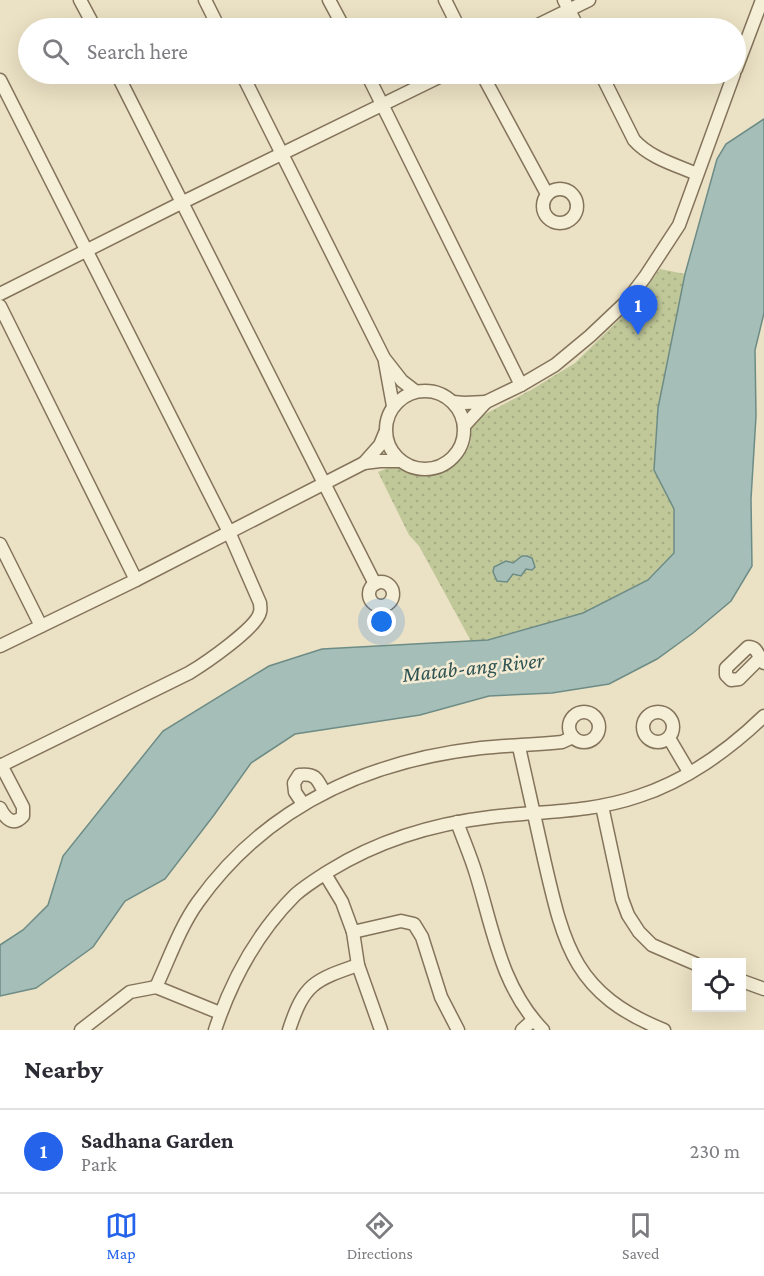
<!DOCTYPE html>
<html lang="en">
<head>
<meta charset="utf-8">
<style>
  :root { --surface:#fff; --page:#f7f7f7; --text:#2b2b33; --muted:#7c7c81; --line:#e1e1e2; --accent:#2563eb }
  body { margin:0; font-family:"Crimson Pro",serif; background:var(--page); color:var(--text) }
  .controls { position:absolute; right:18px; bottom:18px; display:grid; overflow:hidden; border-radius:0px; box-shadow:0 6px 24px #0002 }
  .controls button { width:54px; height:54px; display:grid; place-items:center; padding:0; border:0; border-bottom:2px solid var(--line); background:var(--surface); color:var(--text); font:30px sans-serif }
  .you { position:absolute; left:382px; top:622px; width:21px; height:21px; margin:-15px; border:4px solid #fff; border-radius:50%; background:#1a73e8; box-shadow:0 0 0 9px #1a73e833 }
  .badge { display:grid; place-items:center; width:39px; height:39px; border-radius:50%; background:var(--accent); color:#fff; font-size:20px; font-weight:700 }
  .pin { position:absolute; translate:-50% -50px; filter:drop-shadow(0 2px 3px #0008) }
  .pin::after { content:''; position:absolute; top:32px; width:21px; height:18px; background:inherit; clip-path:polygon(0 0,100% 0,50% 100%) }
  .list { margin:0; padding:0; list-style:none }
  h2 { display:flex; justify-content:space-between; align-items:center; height:78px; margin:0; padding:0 24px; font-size:26px }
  h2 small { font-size:20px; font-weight:400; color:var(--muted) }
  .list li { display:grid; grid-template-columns:39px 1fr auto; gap:18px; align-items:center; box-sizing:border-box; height:84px; padding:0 24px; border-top:2px solid var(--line) }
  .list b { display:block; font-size:22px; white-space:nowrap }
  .list p { margin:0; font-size:20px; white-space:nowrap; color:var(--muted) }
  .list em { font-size:20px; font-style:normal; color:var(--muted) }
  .icon { flex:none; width:33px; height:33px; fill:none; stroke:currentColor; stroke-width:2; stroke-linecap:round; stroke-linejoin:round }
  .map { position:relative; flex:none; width:764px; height:1030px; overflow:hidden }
  .search { position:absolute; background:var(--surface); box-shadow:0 6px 24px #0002; left:18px; right:18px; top:18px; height:66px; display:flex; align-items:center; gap:15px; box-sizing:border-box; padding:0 21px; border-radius:33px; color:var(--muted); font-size:22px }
  .sheet { height:162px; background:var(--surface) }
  nav { display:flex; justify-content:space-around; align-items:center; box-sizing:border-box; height:84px; border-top:2px solid var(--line); background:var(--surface); font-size:16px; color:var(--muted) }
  nav a { display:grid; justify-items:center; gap:3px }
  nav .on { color:var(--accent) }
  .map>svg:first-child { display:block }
  .green { fill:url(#green-dots) }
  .water { fill:#a6beb8; stroke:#6d8c86; stroke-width:1.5 }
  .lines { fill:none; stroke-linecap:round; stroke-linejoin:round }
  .minor-casing { stroke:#84745c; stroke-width:15 }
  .minor { stroke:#f6efd7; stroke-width:12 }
  .labels { text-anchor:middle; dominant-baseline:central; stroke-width:5; stroke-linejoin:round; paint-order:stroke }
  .water-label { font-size:22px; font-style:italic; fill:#2f5453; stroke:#f3ebd3 }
</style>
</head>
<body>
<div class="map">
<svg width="764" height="1030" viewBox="0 0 764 1030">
  <defs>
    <pattern id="green-dots" width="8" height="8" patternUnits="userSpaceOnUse" patternTransform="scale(1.5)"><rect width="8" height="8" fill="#c0c899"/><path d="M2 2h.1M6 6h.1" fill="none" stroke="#a6ac83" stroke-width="1.8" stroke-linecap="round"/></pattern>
  </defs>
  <rect width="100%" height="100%" fill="#ebe1c4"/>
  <!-- green -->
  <path class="green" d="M660 269 685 274 658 408 654 470 674 509V553L648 580 583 613 488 640 471 641 419 546 409 535 378 472 395 465C402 468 410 473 417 475 440 480 462 465 470 444 472 437 471 428 472 421L531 390 575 363 631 308Z"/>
  <!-- water -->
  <g class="water">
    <path d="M764 119V313L755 350 756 416 751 499 752 566 731 601 693 633 657 659 609 684 552 693 489 696 420 715 295 734 251 763 214 815 165 879 125 901 93 947 36 988 0 996V945L23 930 48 905 63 856 163 731 269 666 322 649 488 640 583 613 648 580 674 553V509L654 470 658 408 685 274 717 159 726 144Z"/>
    <path d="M522 556H527L532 558 535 567 532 570 526 569 521 576 513 574 507 582 497 581 493 572 494 567 506 561 513 563Z"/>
  </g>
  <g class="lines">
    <defs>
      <g id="minor">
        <path d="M80 0 95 28"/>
        <path d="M205 0 219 28"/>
        <path d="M329 0 344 28"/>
        <path d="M445 0 459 28"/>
        <path d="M564 0 578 28"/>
        <path d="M532 28 589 0"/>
        <path d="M736 69 762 0"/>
        <path d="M117 74 375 584"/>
        <path d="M242 74 384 358 402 381 415 391"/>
        <path d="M367 74 521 385"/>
        <path d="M482 74 547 194"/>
        <path d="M601 74 634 140C650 158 676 165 697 174"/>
        <path d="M0 80 229 532 260 603C260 606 261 609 260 612 257 628 204 664 189 673L0 766"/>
        <circle cx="560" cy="206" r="17"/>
        <path d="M0 294 181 203 445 74"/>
        <path d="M0 306 136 580"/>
        <path d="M385 362 393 406"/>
        <circle cx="425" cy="430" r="39"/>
        <path d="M453 402 464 403 486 402 464 426"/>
        <path d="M486 402 521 385 555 365 590 336 626 302 645 277 679 225 734 74"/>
        <path d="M385 433 380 445 364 463 380 461H400"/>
        <path d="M0 544 41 626"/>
        <circle cx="381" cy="594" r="12"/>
        <path d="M0 646 136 580 364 463"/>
        <path d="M759 659 739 679 731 680 726 675V668L748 647C759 647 757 657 764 663"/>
        <circle cx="584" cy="727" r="15"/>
        <circle cx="658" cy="727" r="15"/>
        <path d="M669 738 689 772"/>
        <path d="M519 747C527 784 536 822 544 859 564 946 574 994 664 1030"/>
        <path d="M303 804 295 792 294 783 299 775C315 773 317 778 324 792"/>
        <path d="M602 806 622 899 628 915 639 932 652 945 696 964"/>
        <path d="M0 808C5 818 13 827 23 816V807L1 765"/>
        <path d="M457 822C463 839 471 857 476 874 493 929 501 987 543 1030"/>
        <path d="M325 874 342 902 353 932 358 965 381 1030"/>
        <path d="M353 932 401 921 414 924 422 937 441 997 458 1030"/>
        <path d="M742 981 764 989"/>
        <path d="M156 987C169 959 180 927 198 902 266 807 367 761 481 748 507 745 535 745 562 742L573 737"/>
        <path d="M81 1030 130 992 156 987 220 1013"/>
        <path d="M215 1030C232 979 257 933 295 895 305 886 318 878 329 871 379 840 432 824 491 817 541 811 590 813 639 796 685 781 729 750 764 716"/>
        <path d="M289 1030C304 984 314 980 358 965"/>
        <path d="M522 1030 533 1020"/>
      </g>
    </defs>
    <!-- minor casing -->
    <use href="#minor" class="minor-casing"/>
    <!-- minor -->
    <use href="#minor" class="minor"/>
  </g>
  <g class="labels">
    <!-- water labels -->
    <g class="water-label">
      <text transform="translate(473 667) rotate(-6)">Matab-ang River</text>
    </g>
  </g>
</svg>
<div class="controls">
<button><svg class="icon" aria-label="locate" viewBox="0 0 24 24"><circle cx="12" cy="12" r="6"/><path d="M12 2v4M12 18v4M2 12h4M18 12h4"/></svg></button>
</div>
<div class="you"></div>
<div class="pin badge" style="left:638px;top:335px">1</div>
<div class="search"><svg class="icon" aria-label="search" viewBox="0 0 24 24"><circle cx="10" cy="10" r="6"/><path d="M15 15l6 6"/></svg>Search here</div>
</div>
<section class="sheet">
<h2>Nearby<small></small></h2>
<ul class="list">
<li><span class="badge">1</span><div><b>Sadhana Garden</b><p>Park</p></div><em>230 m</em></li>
</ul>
</section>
<nav>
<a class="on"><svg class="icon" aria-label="map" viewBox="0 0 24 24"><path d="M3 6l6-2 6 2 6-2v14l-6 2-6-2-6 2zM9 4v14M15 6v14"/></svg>Map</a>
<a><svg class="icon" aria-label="directions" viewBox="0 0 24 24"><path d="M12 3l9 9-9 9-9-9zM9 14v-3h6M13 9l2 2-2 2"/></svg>Directions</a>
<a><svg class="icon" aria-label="saved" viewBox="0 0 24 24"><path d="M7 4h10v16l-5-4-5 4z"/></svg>Saved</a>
</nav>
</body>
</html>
